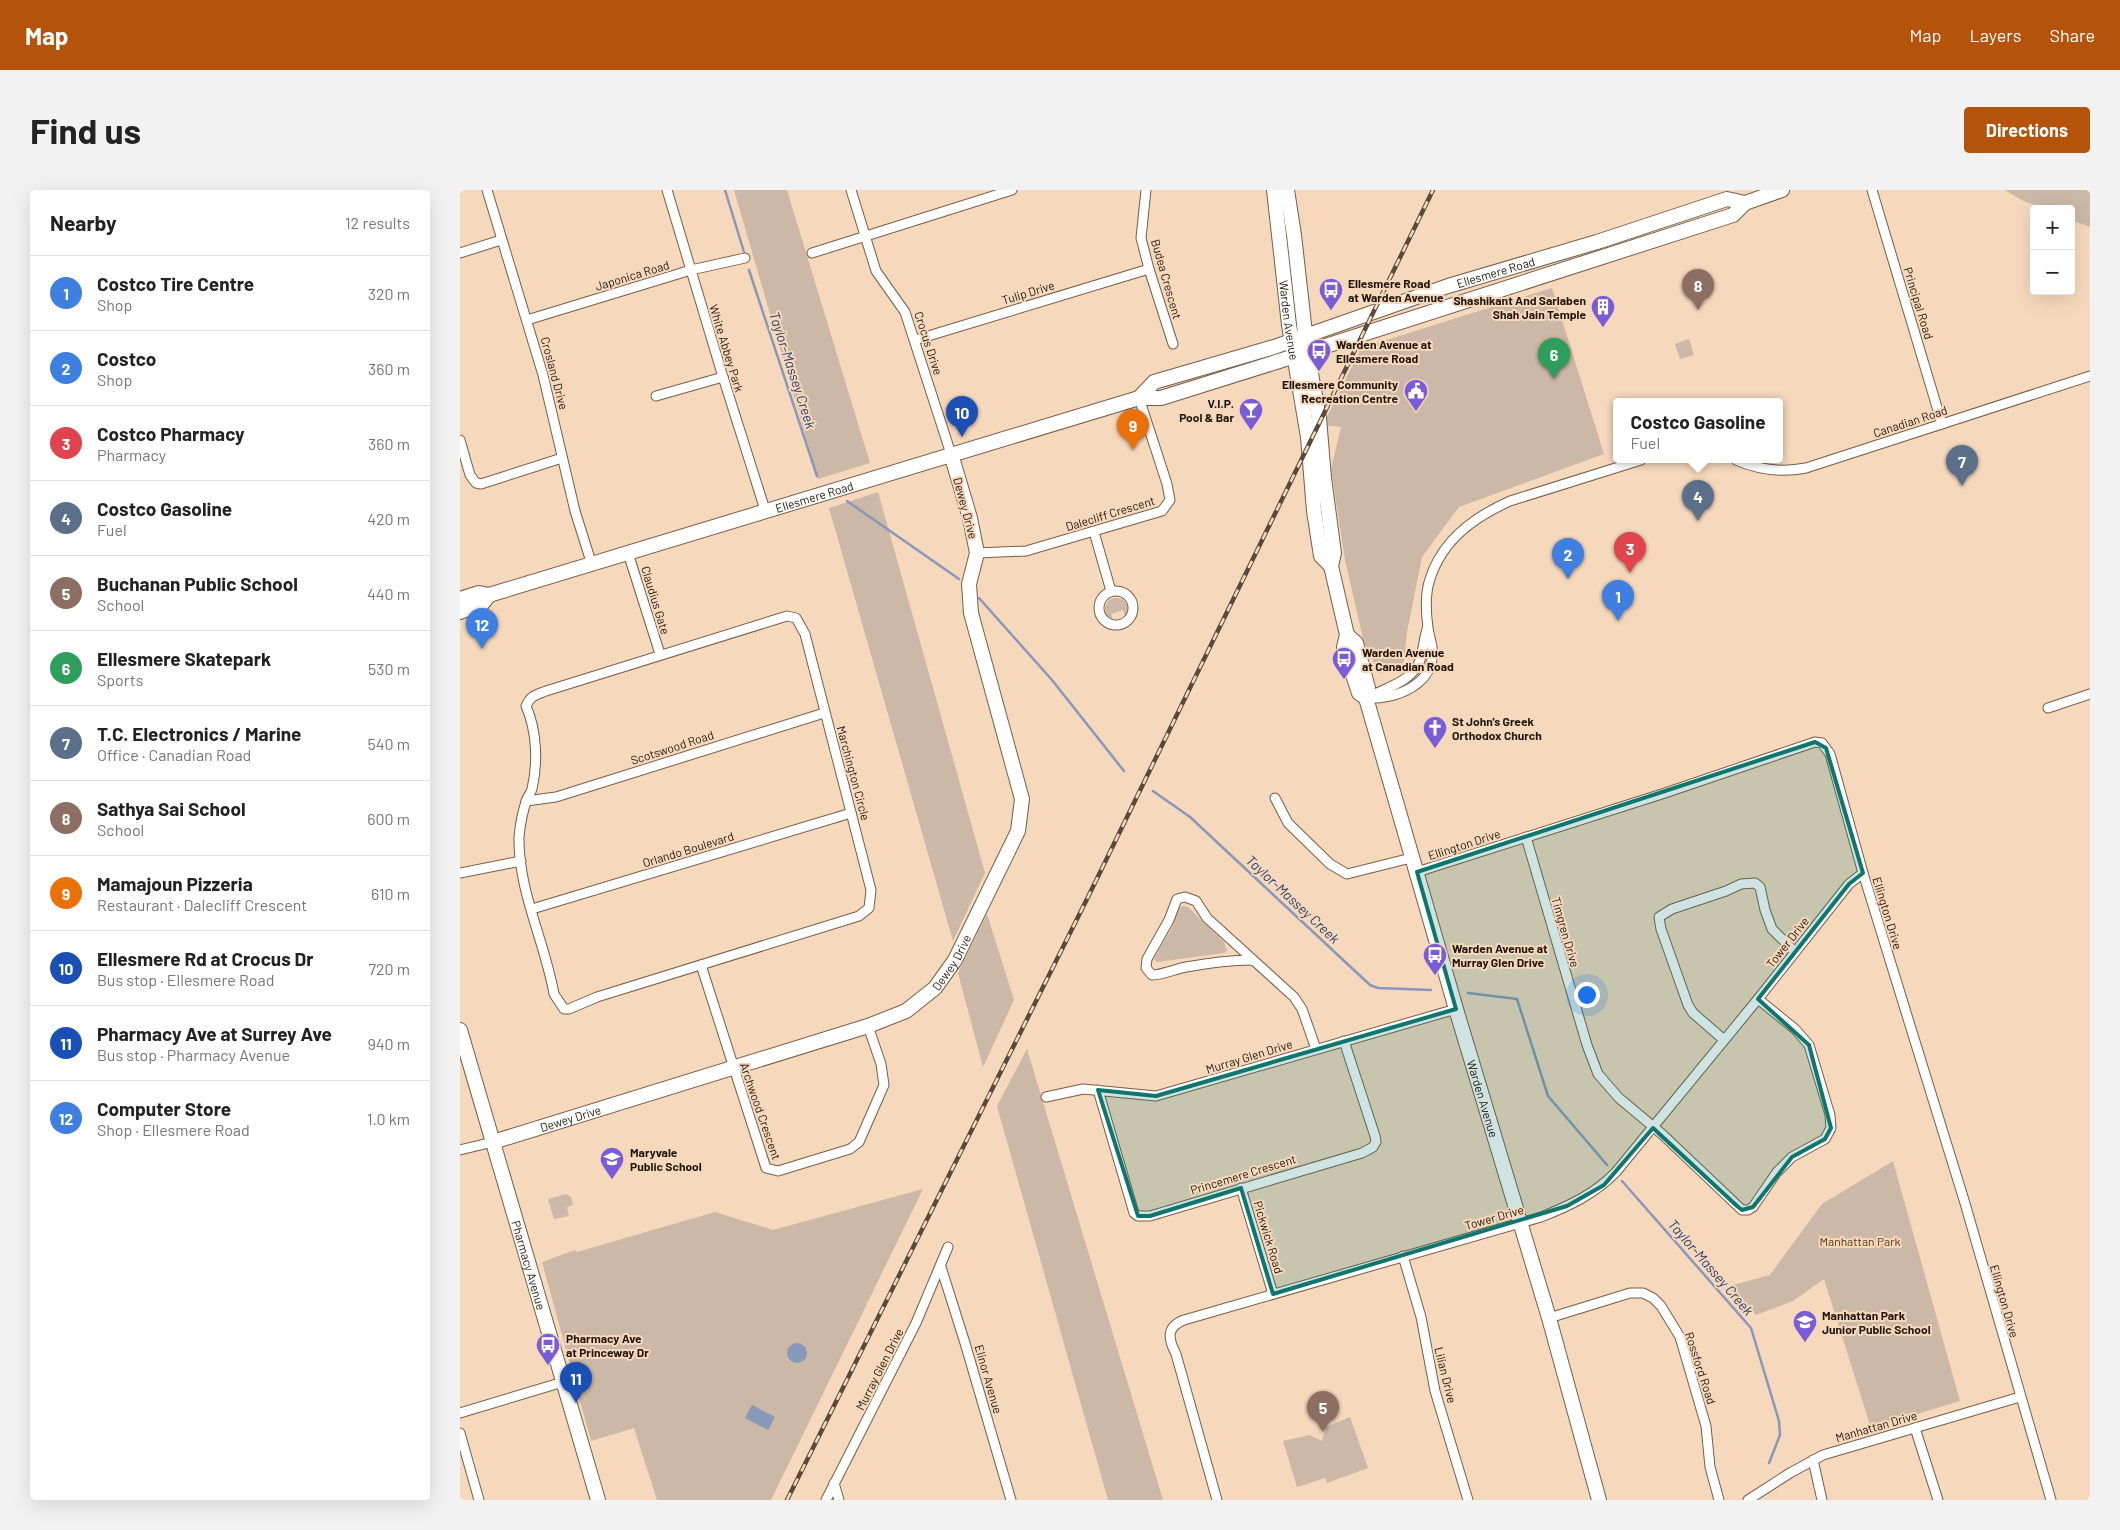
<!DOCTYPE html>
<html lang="en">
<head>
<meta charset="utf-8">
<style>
  :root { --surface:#fff; --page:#f2f2f2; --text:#222; --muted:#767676; --line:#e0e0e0; --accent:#b45309 }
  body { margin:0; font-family:Barlow,sans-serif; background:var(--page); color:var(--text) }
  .controls { position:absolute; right:15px; top:15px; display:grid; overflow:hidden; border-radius:5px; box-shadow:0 5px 20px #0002 }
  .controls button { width:45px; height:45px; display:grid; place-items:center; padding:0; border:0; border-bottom:1px solid var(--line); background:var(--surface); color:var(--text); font:25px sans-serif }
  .you { position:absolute; left:1126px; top:804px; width:18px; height:18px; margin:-12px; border:4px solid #fff; border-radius:50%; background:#1a73e8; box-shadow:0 0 0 8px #1a73e833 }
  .badge { display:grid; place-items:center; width:32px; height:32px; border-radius:50%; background:var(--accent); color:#fff; font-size:16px; font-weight:700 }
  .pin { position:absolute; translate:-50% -41px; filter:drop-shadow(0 1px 2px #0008) }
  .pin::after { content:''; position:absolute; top:26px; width:18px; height:15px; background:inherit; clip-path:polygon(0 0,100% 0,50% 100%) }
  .popup { position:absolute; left:1153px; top:208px; width:170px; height:65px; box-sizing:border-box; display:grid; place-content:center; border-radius:5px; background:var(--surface); filter:drop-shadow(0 1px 4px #0005); font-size:16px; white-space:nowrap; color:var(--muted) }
  .popup b { font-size:19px; color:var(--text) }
  .popup::after { content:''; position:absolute; left:50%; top:100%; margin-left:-10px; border:10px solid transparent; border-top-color:var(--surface) }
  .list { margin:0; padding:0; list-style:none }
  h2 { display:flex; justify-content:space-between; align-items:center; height:65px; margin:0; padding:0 20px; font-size:21px }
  h2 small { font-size:16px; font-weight:400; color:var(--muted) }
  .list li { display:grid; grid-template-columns:32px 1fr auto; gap:15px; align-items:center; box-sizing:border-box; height:75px; padding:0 20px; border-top:1px solid var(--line) }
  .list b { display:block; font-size:19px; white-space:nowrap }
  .list p { margin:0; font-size:16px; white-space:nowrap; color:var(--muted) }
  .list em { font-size:16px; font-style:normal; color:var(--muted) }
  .map { position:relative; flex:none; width:1630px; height:1310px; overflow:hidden; border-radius:5px }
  header { display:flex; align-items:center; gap:30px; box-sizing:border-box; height:70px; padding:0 25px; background:var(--accent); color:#fff }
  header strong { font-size:24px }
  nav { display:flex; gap:28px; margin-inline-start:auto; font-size:18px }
  .intro { display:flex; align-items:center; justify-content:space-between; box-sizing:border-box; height:120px; padding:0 30px }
  h1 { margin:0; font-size:35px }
  .button { padding:12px 22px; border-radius:5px; background:var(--accent); color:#fff; font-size:18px; font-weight:700 }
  main { display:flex; gap:30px; padding:0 30px }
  aside { flex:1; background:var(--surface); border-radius:5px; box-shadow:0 5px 20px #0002 }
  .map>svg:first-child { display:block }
  .green { fill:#cbb8a6 }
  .water { fill:#8798b9 }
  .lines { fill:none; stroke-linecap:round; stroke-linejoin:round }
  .stream { stroke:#8798b9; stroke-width:2.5 }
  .street-casing { stroke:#765e45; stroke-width:11 }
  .secondary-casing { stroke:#765e45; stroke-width:16 }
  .street { stroke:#fff; stroke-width:9 }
  .secondary { stroke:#fff; stroke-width:14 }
  .rail-casing { stroke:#58493a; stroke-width:4.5 }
  .rail { stroke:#f6d9bd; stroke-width:2.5; stroke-dasharray:8; stroke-linecap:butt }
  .marked { fill:#0f766e; fill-opacity:0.2; stroke:#0f766e; stroke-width:4; stroke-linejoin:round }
  .labels { text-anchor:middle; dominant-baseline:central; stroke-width:4; stroke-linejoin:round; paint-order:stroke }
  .street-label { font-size:12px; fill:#20160c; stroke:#f6d9bd }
  .poi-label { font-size:12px; font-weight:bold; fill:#20160c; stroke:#f6d9bd; text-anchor:start }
  .park-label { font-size:12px; fill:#533410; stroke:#f6d9bd }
  .water-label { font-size:14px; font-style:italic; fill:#2a406d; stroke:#f6d9bd }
</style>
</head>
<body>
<header>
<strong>Map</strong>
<nav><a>Map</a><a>Layers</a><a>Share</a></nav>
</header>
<div class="intro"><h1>Find us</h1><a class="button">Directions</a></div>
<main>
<aside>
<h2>Nearby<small>12 results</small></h2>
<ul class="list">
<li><span class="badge" style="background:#3f7fe0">1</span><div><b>Costco Tire Centre</b><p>Shop</p></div><em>320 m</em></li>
<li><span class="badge" style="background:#3f7fe0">2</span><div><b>Costco</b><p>Shop</p></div><em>360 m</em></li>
<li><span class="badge" style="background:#e0444e">3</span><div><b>Costco Pharmacy</b><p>Pharmacy</p></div><em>360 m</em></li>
<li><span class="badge" style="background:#5c6f8a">4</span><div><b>Costco Gasoline</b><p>Fuel</p></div><em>420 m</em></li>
<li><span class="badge" style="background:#8d6e63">5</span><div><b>Buchanan Public School</b><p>School</p></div><em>440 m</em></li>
<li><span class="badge" style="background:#2e9e5b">6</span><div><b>Ellesmere Skatepark</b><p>Sports</p></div><em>530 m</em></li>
<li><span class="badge" style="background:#5c6f8a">7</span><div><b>T.C. Electronics / Marine</b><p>Office · Canadian Road</p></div><em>540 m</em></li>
<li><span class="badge" style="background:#8d6e63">8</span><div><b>Sathya Sai School</b><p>School</p></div><em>600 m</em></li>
<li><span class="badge" style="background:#e8710a">9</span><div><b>Mamajoun Pizzeria</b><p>Restaurant · Dalecliff Crescent</p></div><em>610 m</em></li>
<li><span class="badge" style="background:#1a4fb4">10</span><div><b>Ellesmere Rd at Crocus Dr</b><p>Bus stop · Ellesmere Road</p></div><em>720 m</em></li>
<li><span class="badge" style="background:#1a4fb4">11</span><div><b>Pharmacy Ave at Surrey Ave</b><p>Bus stop · Pharmacy Avenue</p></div><em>940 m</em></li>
<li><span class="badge" style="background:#3f7fe0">12</span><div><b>Computer Store</b><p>Shop · Ellesmere Road</p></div><em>1.0 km</em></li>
</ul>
</aside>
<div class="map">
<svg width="1630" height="1310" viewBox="0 0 1630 1310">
  <rect width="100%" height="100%" fill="#f6d9bd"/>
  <!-- green -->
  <g class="green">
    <path d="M274 0H327L410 273 358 289Z"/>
    <path d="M1545 0H1630V37L1611 30V19C1582 19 1569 16 1545 0Z"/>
    <path d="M1092 98 1144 264 999 317 962 367 947 442 944 472 920 484 904 453 885 370 871 279 881 237 863 235 901 158Z"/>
    <path d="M1229 149 1234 165 1220 169 1215 154Z"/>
    <path d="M418 302 525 683 493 751 369 318Z"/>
    <path d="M655 408C666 408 671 417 665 426L663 420 651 424 653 430 646 425 645 417 649 410Z"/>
    <path d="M723 716 728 717 764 752 767 761 764 763 697 772 694 769 713 736 718 719Z"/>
    <path d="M527 724 554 810 523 877 498 783Z"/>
    <path d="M567 859 703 1310H648L537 916Z"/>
    <path d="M1433 971 1500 1211 1411 1238 1364 1089 1333 1111 1296 1125 1266 1097 1310 1085 1362 1014Z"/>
    <path d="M463 999 311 1310H197L174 1238 131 1251 82 1072 115 1060 117 1062 255 1022 313 1040Z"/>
    <path d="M106 1004 111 1007 113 1015 107 1017 109 1026 94 1029 88 1009Z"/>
    <path d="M890 1227 908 1278 867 1293 865 1288 837 1297 823 1251 850 1245 862 1251 866 1237Z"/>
  </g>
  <!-- water -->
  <g class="water">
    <circle cx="337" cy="1163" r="10"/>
    <path d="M292 1215 315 1227 308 1240 285 1228Z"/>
  </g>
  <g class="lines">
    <!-- stream -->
    <g class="stream">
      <path d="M265 0 284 62"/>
      <path d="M289 80 357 286"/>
      <path d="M387 311 499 389"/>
      <path d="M519 408 592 490 664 581"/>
      <path d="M693 601 730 627 910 795 918 798 971 800"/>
      <path d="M1008 803 1057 809 1088 906 1147 975"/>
      <path d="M1162 991 1291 1138 1319 1231 1320 1245 1309 1273"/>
    </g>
    <defs>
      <g id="street">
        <path d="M27 0 83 185 115 321 132 375"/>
        <path d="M207 0 263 187 306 323"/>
        <path d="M391 0 416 81 445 122 491 264"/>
        <path d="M686 0 681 48 689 79 713 154"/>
        <path d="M1412 0 1482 234"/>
        <path d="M0 63 41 50"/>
        <path d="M352 63 552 0"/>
        <path d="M67 130 231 80 285 68"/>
        <path d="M455 150 689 79"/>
        <path d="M196 206 263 187"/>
        <path d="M0 250 10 285 16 293 21 294 102 268"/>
        <path d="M1276 270C1299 280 1321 283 1346 278L1630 186"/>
        <path d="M634 342 651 401"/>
        <path d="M168 363 200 464"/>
        <path d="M517 363 566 361 702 321 710 310 707 294 679 208"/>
        <circle cx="656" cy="418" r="17"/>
        <path d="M327 426 336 428 345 444 411 700 409 718 399 726 137 807 109 819H104L94 804C85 752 58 701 59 647 60 636 63 620 67 609 68 606 71 603 72 599 78 573 77 541 66 516 71 505 76 505 86 501Z"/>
        <path d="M906 508C936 510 977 494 972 457 971 451 969 445 968 438 966 423 965 403 970 389 982 350 1014 327 1050 311L1181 270"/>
        <path d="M907 508C924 498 953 492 960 470 963 461 964 449 967 439"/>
        <path d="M1588 518 1630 504"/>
        <path d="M815 608 828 633 870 674 887 684 951 668"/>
        <path d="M66 611 96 607 364 523"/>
        <path d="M1066 647 1127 855 1138 884 1159 908 1202 944 1282 1020H1288L1293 1017 1317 982 1332 967 1365 949 1371 938 1370 925 1349 855 1335 839 1298 809"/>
        <path d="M957 682 1205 603 1355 552 1362 553 1370 564 1403 683 1504 1010 1591 1310"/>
        <path d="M0 683 61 671"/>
        <path d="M72 719 391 623"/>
        <path d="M792 770C770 770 748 773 726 777 715 779 703 785 692 785L686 778 687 769 709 730 717 709 725 707 736 711 747 728 834 807 842 819 856 859"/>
        <path d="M241 775 306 978 318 981 390 959 399 952 424 895 421 874 408 836"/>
        <path d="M1263 849 1233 823 1228 815 1201 739 1199 727 1212 719 1266 701 1281 694 1295 693 1300 697 1305 720 1312 739 1335 762"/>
        <path d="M638 900 674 1023 678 1026H690L902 963 913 957 916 952 915 946 884 851"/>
        <path d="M586 907 623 899 696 906 996 819"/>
        <path d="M0 960 33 952"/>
        <path d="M781 998 813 1104"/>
        <path d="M943 1066 961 1127 975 1201 1008 1310"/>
        <path d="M481 1077 505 1153 551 1310"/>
        <path d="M1089 1128 1170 1103H1183L1193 1108 1201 1116 1220 1147 1246 1236 1250 1277 1259 1310"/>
        <path d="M0 1223 103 1192"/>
        <path d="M1455 1238 1478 1310"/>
        <path d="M0 1243 19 1310"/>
        <path d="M1353 1270 1362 1310"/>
        <path d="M374 1293 379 1310"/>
        <path d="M366 1310 456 1133 488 1057"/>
        <path d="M757 1310 716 1164C708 1149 706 1137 724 1130L1081 1027C1109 1016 1135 1004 1156 982L1298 809 1389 694 1403 683"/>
        <path d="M1288 1310 1330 1283 1363 1265 1560 1207"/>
      </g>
      <g id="secondary">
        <path id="s1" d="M814 0 829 135 848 247 854 321 861 366 871 376"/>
        <path d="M827 0 834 45 847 161 859 228 864 288 874 363 871 376 887 445 884 457 899 503 906 508"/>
        <path id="s2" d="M679 208 694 192 814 157 988 96 1137 52 1267 9 1285 13"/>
        <path id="s3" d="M0 409 19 403 29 405 679 208H701L816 172 1273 25 1285 13 1322 0"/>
        <path d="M0 422 22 414 29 405"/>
        <path id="s4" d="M887 445 896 453 908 498 906 508 996 819 1089 1128 1139 1310"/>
        <path id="s5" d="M0 840 138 1310"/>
        <path id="s6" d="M33 952 408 836 446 821 475 798 495 770 558 641 562 609 511 423 509 394 517 363 510 328 491 264"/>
      </g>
    </defs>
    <!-- street casing -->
    <use href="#street" class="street-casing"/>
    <!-- secondary casing -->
    <use href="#secondary" class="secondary-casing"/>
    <!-- street -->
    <use href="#street" class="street"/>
    <!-- secondary -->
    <use href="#secondary" class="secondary"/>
    <defs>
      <path id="rail" d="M327 1310 628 707 973 0"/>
    </defs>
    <!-- rail casing -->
    <use href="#rail" class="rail-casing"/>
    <!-- rail -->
    <use href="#rail" class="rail"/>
  </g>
  <!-- marked area -->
  <path class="marked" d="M1355 552 1366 558 1403 683 1389 694 1298 809 1349 855 1371 938 1365 949 1332 967 1293 1017 1282 1020 1277 1016 1193 938 1144 995 1107 1016 813 1104 781 998 690 1026H678L638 900 696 906 996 819 957 682Z"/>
  <!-- icons -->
  <defs>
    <symbol id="bus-pin" viewBox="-11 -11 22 30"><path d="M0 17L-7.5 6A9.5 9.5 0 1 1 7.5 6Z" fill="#7b5cd7" stroke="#f6d9bd"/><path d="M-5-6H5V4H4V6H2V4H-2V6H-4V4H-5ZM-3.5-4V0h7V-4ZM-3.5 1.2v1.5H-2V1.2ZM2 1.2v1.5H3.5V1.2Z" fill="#fff"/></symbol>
    <symbol id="building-pin" viewBox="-11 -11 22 30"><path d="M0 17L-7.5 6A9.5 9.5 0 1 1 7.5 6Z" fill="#7b5cd7" stroke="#f6d9bd"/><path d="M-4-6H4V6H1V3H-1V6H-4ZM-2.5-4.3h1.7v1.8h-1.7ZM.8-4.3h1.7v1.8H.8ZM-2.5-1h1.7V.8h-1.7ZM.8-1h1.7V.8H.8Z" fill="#fff"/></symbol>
    <symbol id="civic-pin" viewBox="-11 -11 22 30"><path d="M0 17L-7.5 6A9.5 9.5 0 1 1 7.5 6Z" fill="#7b5cd7" stroke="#f6d9bd"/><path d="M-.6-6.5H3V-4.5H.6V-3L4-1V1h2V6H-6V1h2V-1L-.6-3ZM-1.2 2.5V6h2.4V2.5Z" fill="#fff"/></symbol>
    <symbol id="bar-pin" viewBox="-11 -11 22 30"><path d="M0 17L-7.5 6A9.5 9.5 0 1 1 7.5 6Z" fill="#7b5cd7" stroke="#f6d9bd"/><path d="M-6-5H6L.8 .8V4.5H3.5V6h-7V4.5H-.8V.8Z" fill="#fff"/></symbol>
    <symbol id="church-pin" viewBox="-11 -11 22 30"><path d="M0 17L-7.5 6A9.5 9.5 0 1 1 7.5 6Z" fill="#7b5cd7" stroke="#f6d9bd"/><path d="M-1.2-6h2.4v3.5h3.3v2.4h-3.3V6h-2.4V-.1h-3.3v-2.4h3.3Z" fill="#fff"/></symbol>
    <symbol id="school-pin" viewBox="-11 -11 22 30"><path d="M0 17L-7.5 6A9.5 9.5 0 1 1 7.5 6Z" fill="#7b5cd7" stroke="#f6d9bd"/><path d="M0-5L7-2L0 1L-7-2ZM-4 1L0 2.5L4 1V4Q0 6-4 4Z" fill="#fff"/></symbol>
  </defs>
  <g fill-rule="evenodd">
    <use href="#bus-pin" x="857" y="86" width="28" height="38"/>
    <use href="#building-pin" x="1129" y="103" width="28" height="38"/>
    <use href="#bus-pin" x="845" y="147" width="28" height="38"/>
    <use href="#civic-pin" x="942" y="187" width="28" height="38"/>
    <use href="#bar-pin" x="777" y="206" width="28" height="38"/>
    <use href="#bus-pin" x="870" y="455" width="28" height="38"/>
    <use href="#church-pin" x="961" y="524" width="28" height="38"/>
    <use href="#bus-pin" x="961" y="751" width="28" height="38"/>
    <use href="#school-pin" x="138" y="955" width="28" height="38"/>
    <use href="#school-pin" x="1331" y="1118" width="28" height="38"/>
    <use href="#bus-pin" x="74" y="1141" width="28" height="38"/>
  </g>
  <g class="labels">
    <!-- street labels -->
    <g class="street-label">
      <text stroke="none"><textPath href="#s2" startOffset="381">Ellesmere Road</textPath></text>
      <text transform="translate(172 85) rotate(-17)">Japonica Road</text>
      <text transform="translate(707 89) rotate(74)">Budea Crescent</text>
      <text transform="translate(568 102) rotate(-17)">Tulip Drive</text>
      <text transform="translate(1459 113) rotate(73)">Principal Road</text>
      <text stroke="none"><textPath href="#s1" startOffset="131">Warden Avenue</textPath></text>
      <text transform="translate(469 153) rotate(72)">Crocus Drive</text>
      <text transform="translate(267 158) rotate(73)">White Abbey Park</text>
      <text transform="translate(95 183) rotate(75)">Crosland Drive</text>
      <text transform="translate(1450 231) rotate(-18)">Canadian Road</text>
      <text stroke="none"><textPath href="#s3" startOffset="370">Ellesmere Road</textPath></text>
      <text transform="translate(506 318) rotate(75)">Dewey Drive</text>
      <text transform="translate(650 323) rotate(-17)">Dalecliff Crescent</text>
      <text transform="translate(196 410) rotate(73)">Claudius Gate</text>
      <text transform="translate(212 557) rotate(-18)">Scotswood Road</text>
      <text transform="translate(394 583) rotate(75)">Marchington Circle</text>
      <text transform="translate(1004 654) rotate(-18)">Ellington Drive</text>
      <text transform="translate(228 659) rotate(-17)">Orlando Boulevard</text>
      <text transform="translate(1428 723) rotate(73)">Ellington Drive</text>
      <text transform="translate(1106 742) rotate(74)">Timgren Drive</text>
      <text transform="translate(1327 752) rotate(-52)">Tower Drive</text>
      <text stroke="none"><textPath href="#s6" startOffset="501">Dewey Drive</textPath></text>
      <text transform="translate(789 866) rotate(-17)">Murray Glen Drive</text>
      <text stroke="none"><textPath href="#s4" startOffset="486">Warden Avenue</textPath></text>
      <text transform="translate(301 921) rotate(71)">Archwood Crescent</text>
      <text stroke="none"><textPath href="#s6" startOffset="81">Dewey Drive</textPath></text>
      <text transform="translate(783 984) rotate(-17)">Princemere Crescent</text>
      <text transform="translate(1034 1027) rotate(-16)">Tower Drive</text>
      <text transform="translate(809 1047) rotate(73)">Pickwick Road</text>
      <text stroke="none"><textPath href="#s5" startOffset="245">Pharmacy Avenue</textPath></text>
      <text transform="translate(1545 1111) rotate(74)">Ellington Drive</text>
      <text transform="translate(1241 1178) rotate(72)">Rossford Road</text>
      <text transform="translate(419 1179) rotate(-63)">Murray Glen Drive</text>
      <text transform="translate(986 1185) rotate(76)">Lilian Drive</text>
      <text transform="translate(529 1189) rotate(74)">Elinor Avenue</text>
      <text transform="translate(1416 1236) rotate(-16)">Manhattan Drive</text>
    </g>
    <!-- poi labels -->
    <g class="poi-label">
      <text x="888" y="93">Ellesmere Road<tspan x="888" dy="14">at Warden Avenue</tspan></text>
      <text x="1126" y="110" text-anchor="end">Shashikant And Sarlaben<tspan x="1126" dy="14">Shah Jain Temple</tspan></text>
      <text x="876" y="154">Warden Avenue at<tspan x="876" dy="14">Ellesmere Road</tspan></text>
      <text x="938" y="194" text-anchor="end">Ellesmere Community<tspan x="938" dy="14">Recreation Centre</tspan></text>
      <text x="774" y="213" text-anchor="end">V.I.P.<tspan x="774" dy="14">Pool &amp; Bar</tspan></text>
      <text x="902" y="462">Warden Avenue<tspan x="902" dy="14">at Canadian Road</tspan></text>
      <text x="992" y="531">St John's Greek<tspan x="992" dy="14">Orthodox Church</tspan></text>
      <text x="992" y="758">Warden Avenue at<tspan x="992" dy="14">Murray Glen Drive</tspan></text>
      <text x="170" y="962">Maryvale<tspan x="170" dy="14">Public School</tspan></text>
      <text x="1362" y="1125">Manhattan Park<tspan x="1362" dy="14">Junior Public School</tspan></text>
      <text x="106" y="1148">Pharmacy Ave<tspan x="106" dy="14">at Princeway Dr</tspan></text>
    </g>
    <!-- park labels -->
    <g class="park-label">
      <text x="1400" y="1051">Manhattan Park</text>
    </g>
    <!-- water labels -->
    <g class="water-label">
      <text transform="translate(333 180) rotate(72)">Taylor-Massey Creek</text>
      <text transform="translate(833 709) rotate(43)">Taylor-Massey Creek</text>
      <text transform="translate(1251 1077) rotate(49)">Taylor-Massey Creek</text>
    </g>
  </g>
</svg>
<div class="controls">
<button>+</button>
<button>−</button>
</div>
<div class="you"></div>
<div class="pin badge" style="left:1158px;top:431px;background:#3f7fe0">1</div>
<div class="pin badge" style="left:1108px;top:389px;background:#3f7fe0">2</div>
<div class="pin badge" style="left:1170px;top:383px;background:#e0444e">3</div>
<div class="pin badge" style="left:1238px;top:331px;background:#5c6f8a">4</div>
<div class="popup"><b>Costco Gasoline</b>Fuel</div>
<div class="pin badge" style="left:863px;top:1242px;background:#8d6e63">5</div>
<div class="pin badge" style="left:1094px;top:189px;background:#2e9e5b">6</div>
<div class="pin badge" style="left:1502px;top:296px;background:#5c6f8a">7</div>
<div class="pin badge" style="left:1238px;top:120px;background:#8d6e63">8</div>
<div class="pin badge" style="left:673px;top:260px;background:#e8710a">9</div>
<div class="pin badge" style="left:502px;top:247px;background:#1a4fb4">10</div>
<div class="pin badge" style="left:116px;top:1213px;background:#1a4fb4">11</div>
<div class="pin badge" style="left:22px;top:459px;background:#3f7fe0">12</div>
</div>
</main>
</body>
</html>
